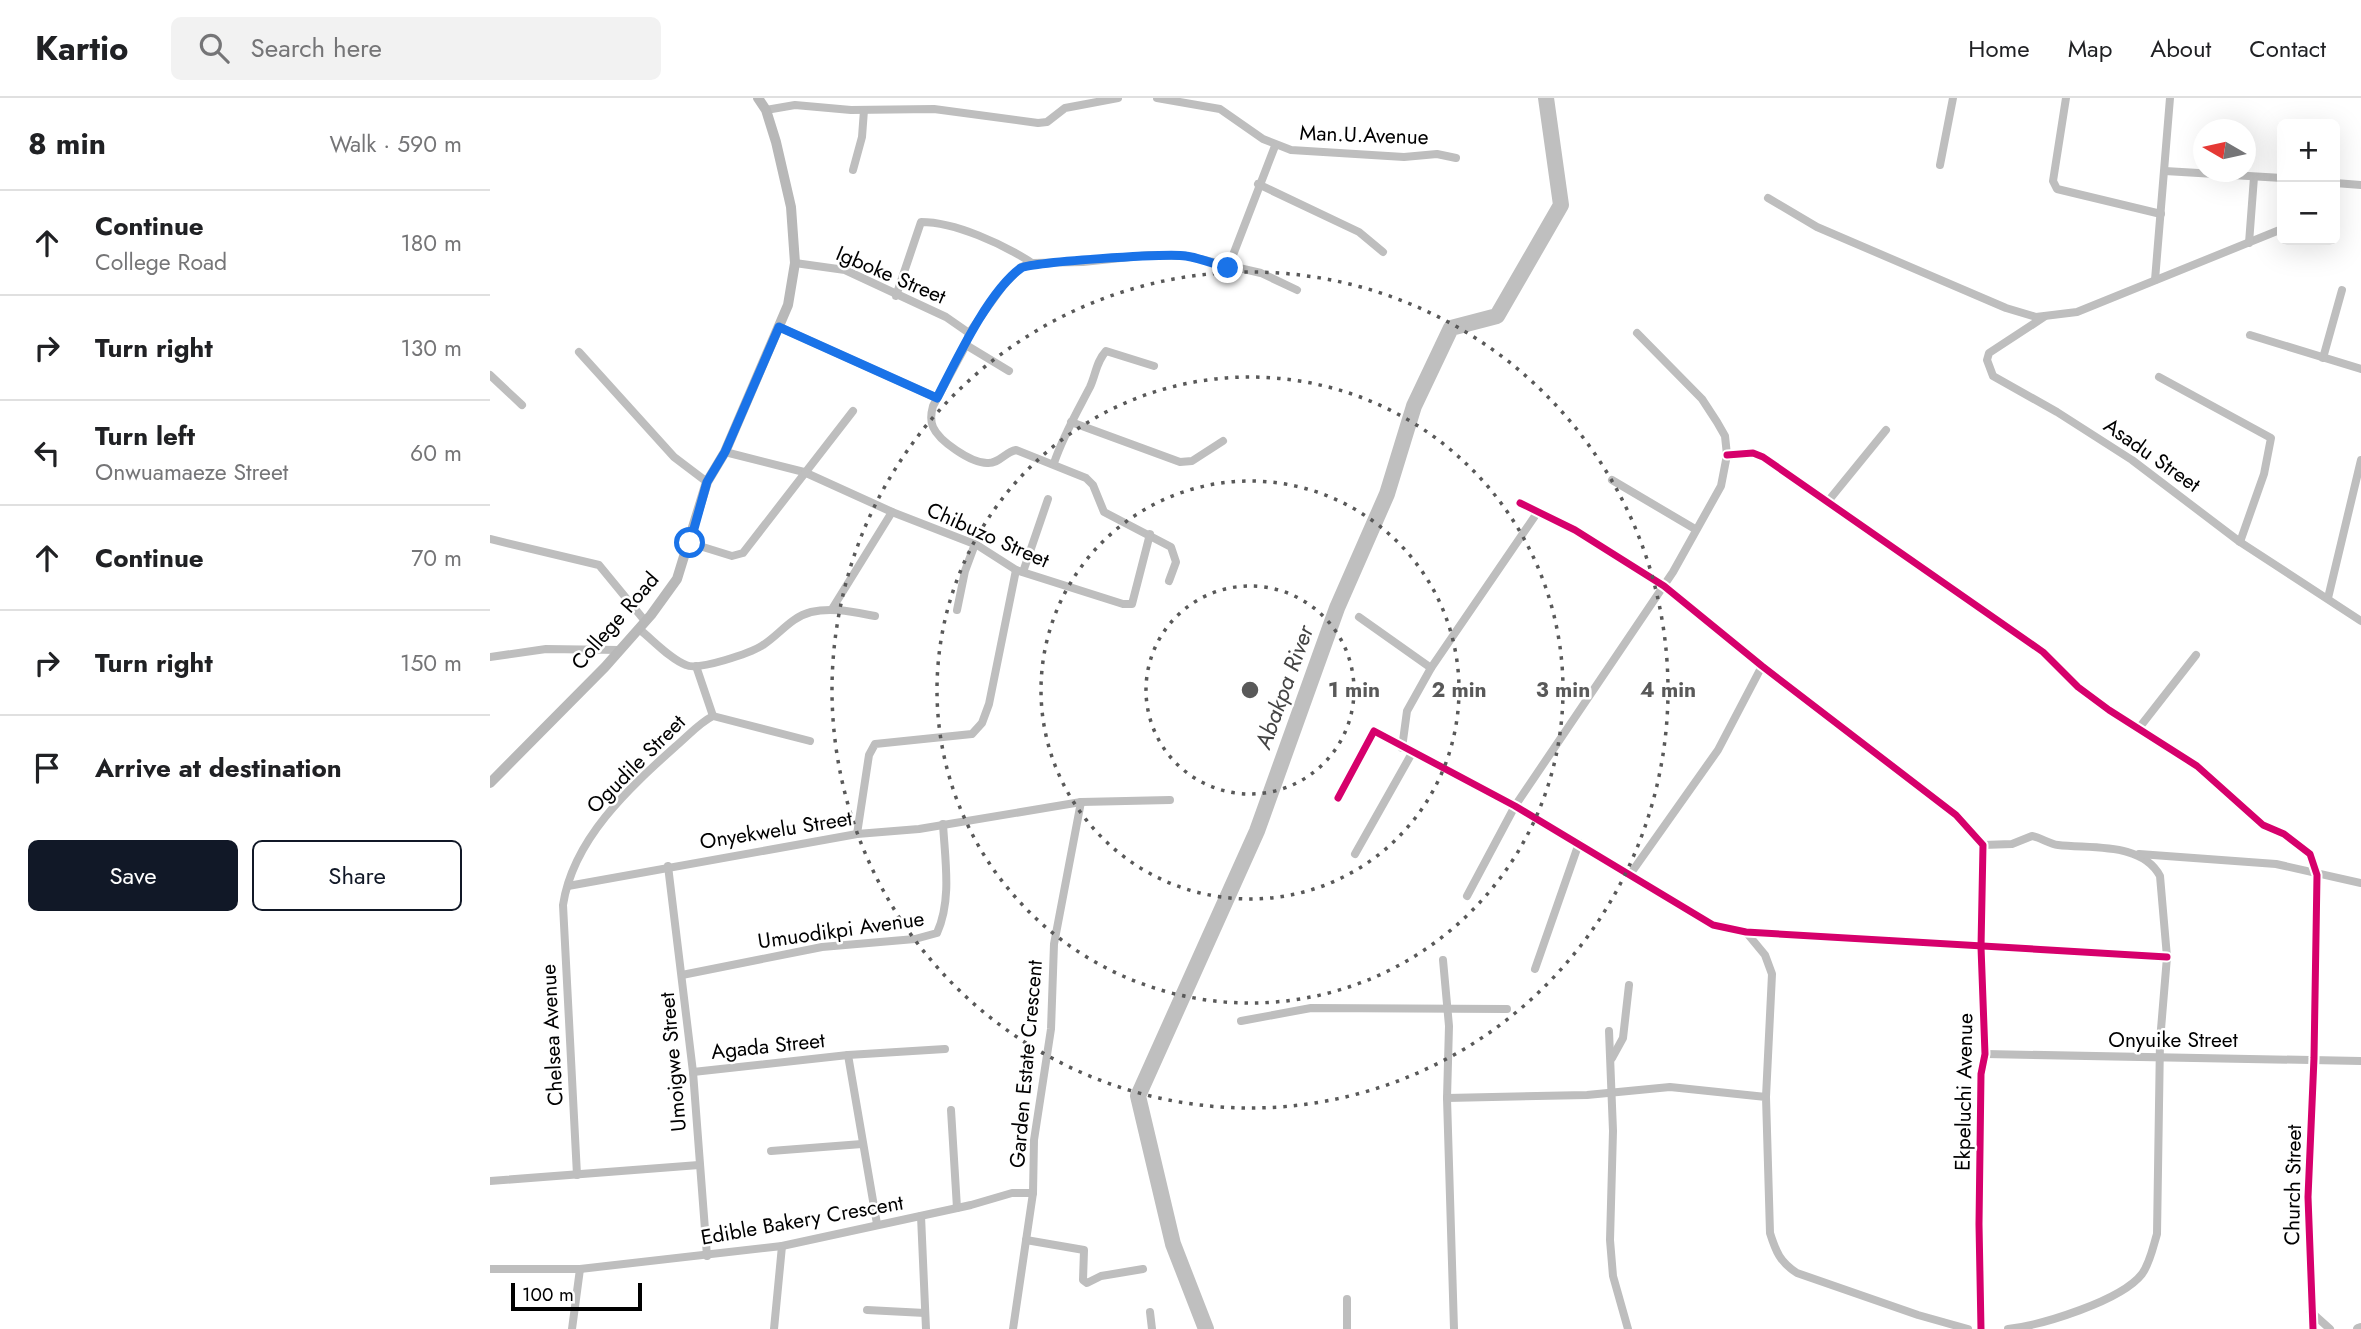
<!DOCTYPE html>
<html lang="en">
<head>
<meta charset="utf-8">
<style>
  :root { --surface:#fff; --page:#f2f2f2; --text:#202124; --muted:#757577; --line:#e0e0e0; --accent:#111827 }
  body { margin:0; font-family:Jost,sans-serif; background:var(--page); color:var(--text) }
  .controls { position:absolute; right:21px; top:21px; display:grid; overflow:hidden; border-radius:10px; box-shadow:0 7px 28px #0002 }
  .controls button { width:63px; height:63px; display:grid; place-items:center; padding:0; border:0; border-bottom:2px solid var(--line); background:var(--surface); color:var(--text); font:35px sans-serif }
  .compass { position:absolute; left:1703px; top:21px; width:63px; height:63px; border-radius:50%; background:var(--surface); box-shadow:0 7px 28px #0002; rotate:279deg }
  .scale { position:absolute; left:21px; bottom:18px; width:131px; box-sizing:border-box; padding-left:7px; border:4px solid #000; border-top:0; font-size:19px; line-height:24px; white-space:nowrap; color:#000; -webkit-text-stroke:5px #fff; paint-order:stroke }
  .stop { position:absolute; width:21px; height:21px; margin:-16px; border:5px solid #1a73e8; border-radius:50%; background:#fff }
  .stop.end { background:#1a73e8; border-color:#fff; box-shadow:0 2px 7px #0008 }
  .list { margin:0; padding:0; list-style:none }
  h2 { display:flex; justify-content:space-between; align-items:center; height:91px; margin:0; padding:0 28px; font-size:30px }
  h2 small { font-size:23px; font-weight:400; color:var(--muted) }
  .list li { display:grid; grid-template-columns:46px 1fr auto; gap:21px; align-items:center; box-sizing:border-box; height:105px; padding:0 28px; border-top:2px solid var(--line) }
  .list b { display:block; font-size:26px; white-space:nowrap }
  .list p { margin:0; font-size:23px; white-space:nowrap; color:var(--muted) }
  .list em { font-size:23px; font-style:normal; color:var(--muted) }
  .actions { display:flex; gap:14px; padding:21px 28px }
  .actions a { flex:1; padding:16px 0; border:2px solid var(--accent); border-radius:10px; text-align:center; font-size:24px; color:var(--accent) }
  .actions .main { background:var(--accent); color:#fff }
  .icon { flex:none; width:38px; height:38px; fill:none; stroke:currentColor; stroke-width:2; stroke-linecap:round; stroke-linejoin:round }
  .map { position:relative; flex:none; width:1871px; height:1231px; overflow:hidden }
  header { display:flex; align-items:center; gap:42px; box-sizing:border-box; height:98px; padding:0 35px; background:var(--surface); border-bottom:2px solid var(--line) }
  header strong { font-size:33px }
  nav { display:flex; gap:38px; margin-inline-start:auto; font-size:24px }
  .search { width:490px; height:63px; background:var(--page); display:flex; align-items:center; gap:18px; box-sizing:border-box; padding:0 24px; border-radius:10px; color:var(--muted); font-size:26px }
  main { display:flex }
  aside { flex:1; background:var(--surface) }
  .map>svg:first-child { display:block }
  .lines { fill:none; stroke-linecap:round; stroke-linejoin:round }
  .river { stroke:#bfbfbf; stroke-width:16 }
  .minor { stroke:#bebebe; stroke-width:8 }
  .tertiary { stroke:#bebebe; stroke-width:10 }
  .secondary { stroke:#b8b8b8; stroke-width:10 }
  .cycleway-casing { stroke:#fff; stroke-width:11 }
  .cycleway { stroke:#d6006c; stroke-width:7 }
  .route { stroke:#1a73e8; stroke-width:9 }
  .ring { fill:none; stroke:#595959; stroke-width:3.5; stroke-dasharray:3.5 7 }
  .labels { text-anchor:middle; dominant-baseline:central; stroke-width:5; stroke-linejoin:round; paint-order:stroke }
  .street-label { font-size:21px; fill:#000; stroke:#fff }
  .water-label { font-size:23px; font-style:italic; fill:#444; stroke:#fff }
  .centre { fill:#595959; stroke:#fff; stroke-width:3.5 }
  .ring-label { font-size:21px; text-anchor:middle; font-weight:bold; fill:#595959; stroke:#fff; stroke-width:5; stroke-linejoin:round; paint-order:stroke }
</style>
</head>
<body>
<header>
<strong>Kartio</strong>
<div class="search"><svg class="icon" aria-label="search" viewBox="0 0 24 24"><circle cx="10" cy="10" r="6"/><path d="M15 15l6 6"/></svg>Search here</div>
<nav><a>Home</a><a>Map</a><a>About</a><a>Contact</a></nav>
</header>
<main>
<aside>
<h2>8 min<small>Walk · 590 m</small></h2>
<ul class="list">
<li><svg class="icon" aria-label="ahead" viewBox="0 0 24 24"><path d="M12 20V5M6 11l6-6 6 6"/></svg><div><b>Continue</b><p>College Road</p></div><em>180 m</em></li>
<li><svg class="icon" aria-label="right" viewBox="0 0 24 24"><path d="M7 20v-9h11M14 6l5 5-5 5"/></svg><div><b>Turn right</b></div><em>130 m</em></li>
<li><svg class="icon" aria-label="left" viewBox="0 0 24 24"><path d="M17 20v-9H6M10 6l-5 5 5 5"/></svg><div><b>Turn left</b><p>Onwuamaeze Street</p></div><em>60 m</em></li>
<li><svg class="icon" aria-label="ahead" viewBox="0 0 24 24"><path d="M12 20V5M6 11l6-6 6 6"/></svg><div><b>Continue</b></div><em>70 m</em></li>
<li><svg class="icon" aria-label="right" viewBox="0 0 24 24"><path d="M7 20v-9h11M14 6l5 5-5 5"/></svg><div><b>Turn right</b></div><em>150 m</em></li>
<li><svg class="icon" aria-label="arrive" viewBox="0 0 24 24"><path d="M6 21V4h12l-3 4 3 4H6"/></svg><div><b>Arrive at destination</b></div></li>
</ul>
<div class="actions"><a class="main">Save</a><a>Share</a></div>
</aside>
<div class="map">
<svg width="1871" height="1231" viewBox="0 0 1871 1231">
  <rect width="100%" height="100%" fill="#fff"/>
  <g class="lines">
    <!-- river -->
    <path class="river" d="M716 1231 683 1146 648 998 767 733 847 510 897 396 924 308 961 230 1007 218 1071 107 1056 0"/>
    <!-- minor -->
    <g class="minor">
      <path d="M667 0 730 11 773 41 801 52 914 59 947 56 966 60"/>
      <path d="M1576 0 1563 83 1567 91 1671 116"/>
      <path d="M276 12 305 7 361 12 444 11 548 25 557 24 575 10 628 0"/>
      <path d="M1450 67 1463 0"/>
      <path d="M363 72 372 39 374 12"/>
      <path d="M1675 73 1792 80"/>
      <path d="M1845 85 1871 87"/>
      <path d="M768 86 869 134 893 154"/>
      <path d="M1278 100 1327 129 1516 210 1546 219 1587 214 1792 131"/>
      <path d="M1759 145 1764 79"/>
      <path d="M305 165 355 172 456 219 479 235"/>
      <path d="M738 170 785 48"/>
      <path d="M1665 182 1680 0"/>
      <path d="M406 198 431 124C465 124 513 146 542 165"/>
      <path d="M1554 219 1499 255 1497 262 1503 278 1567 314 1642 362 1750 444 1871 523"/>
      <path d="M289 229 447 300"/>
      <path d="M479 235 476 247 443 308C441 315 440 322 443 329 449 343 481 365 497 365 509 366 515 354 526 352L596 380 603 387 614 414 681 449 686 464 679 483"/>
      <path d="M479 235 513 188 531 169 542 165 593 164 659 157 697 158 771 175 807 192"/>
      <path d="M1760 237 1871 271"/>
      <path d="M476 247 519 273"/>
      <path d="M89 254 184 359 217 384"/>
      <path d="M1833 260 1852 192"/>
      <path d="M0 277 32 307"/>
      <path d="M1669 279 1781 340 1774 376 1750 444"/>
      <path d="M581 324 690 364 702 363 733 343"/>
      <path d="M235 354 314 374 402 414 487 447 526 472 633 506H642L660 436"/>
      <path d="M1237 357 1263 355 1273 359 1553 554 1588 589 1619 612 1707 668 1773 727 1794 736 1820 756 1827 777 1824 960 1818 1099 1823 1231"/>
      <path d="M564 365C573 338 587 314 600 289 606 276 606 264 616 253L664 268"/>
      <path d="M1122 382 1205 431"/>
      <path d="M1339 402 1396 332"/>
      <path d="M1030 405 1085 432 1174 488 1272 568 1466 717 1493 747 1491 849 1495 956 1491 976 1489 1126 1491 1231"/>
      <path d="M0 441 109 467 155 523"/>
      <path d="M200 445 242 458 253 455 363 313"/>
      <path d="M533 474 558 401"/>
      <path d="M1838 500 1871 362"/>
      <path d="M342 511 402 414"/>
      <path d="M467 512 475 473 485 446"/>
      <path d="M869 519 941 570"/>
      <path d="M149 531C163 542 180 561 196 567 208 573 261 555 273 547 289 537 301 519 321 514 342 509 363 514 385 518"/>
      <path d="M0 559 56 551 130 552"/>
      <path d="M206 568 223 618"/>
      <path d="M1649 630 1706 557"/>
      <path d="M912 650 917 613 941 570 1047 415"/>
      <path d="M848 700 884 633 1025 708 1223 827 1256 834 1677 859"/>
      <path d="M367 736 379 657 385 646 482 636 492 625 499 606 526 472"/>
      <path d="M1493 747 1522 746 1542 738C1552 740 1559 746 1568 747 1602 751 1652 744 1670 778L1677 859 1670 943 1667 1136C1663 1149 1660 1165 1652 1176 1631 1203 1552 1227 1518 1231"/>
      <path d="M865 756 922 655"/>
      <path d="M1649 756 1786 766 1871 785"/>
      <path d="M178 768 203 974 217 1158"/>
      <path d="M1141 775 1228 652 1272 568"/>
      <path d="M78 788 367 736 429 731 591 704 680 702"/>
      <path d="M977 798 1025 708 1183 474 1231 388 1237 357 1235 338 1227 324 1212 301 1147 235"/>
      <path d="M1256 834 1275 857 1282 876 1276 999"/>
      <path d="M953 862 959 928 957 1000 1097 997 1180 989 1276 999 1280 1135C1286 1154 1290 1164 1307 1175L1428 1217 1478 1231"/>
      <path d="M1045 871 1089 745"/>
      <path d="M192 877 332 849 425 841 447 835C462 802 455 762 453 726"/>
      <path d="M751 923 821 910 1017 911"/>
      <path d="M1119 933 1123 1033 1120 1142 1123 1178 1138 1231"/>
      <path d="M1495 956 1871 963"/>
      <path d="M358 957 387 1126"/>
      <path d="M1122 960 1133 940 1139 887"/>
      <path d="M203 974 358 957 455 951"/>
      <path d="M957 1000 964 1231"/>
      <path d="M461 1012 467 1110"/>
      <path d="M281 1053 372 1046"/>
      <path d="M87 1077 73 807C83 741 139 690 186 648 198 638 209 625 223 618L320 643"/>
      <path d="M0 1083 209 1067"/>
      <path d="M431 1118 436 1231"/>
      <path d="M536 1142 594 1152 593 1182 597 1185 611 1178 653 1171"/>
      <path d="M0 1171H90L292 1148 481 1107 522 1095H543"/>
      <path d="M377 1212 435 1215"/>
      <path d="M660 1214 662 1231"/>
      <path d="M1821 1214 1840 1231"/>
      <path d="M82 1231 90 1171"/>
      <path d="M284 1231 292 1148"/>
      <path d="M523 1231 543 1095 544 1042 561 931 564 846 591 704"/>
      <path d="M857 1231V1201"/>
    </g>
    <!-- tertiary -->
    <path class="tertiary" d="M1868 1231 1871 1230"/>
    <!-- secondary -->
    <path class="secondary" d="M0 685 115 569 161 517 187 481 217 384 235 354 298 207 305 165 301 109 286 44 276 12 268 0"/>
    <defs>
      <g id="cycleway">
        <path d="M1237 357 1263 355 1273 359 1553 554 1588 589 1619 612 1707 668 1773 727 1794 736 1820 756 1827 777 1824 960 1818 1099 1823 1231"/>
        <path d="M1030 405 1085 432 1174 488 1272 568 1466 717 1493 747 1491 849 1495 956 1491 976 1489 1126 1491 1231"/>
        <path d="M848 700 884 633 1025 708 1223 827 1256 834 1677 859"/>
      </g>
    </defs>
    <!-- cycleway casing -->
    <use href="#cycleway" class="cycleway-casing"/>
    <!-- cycleway -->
    <use href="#cycleway" class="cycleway"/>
  </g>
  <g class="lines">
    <!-- route -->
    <path class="route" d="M200 445 217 384 235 354 289 229 447 300C466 263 498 194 531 170 539 164 679 155 696 158 710 160 724 166 738 170"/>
  </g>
  <!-- distance rings -->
  <g class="ring">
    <circle cx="760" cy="592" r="104"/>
    <circle cx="760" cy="592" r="209"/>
    <circle cx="760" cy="592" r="313"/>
    <circle cx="760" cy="592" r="418"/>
  </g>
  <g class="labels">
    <!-- street labels -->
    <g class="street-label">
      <text transform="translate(874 37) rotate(2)">Man.U.Avenue</text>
      <text transform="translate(401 177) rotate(23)">Igboke Street</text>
      <text transform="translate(1662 357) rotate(35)">Asadu Street</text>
      <text transform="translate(498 437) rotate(24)">Chibuzo Street</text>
      <text transform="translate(125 523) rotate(-49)">College Road</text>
      <text transform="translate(146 666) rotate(-45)">Ogudile Street</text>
      <text transform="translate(286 732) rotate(-9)">Onyekwelu Street</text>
      <text transform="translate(351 832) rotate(-8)">Umuodikpi Avenue</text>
      <text transform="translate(62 937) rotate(-93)">Chelsea Avenue</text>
      <text x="1683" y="942">Onyuike Street</text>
      <text transform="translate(278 948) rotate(-6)">Agada Street</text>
      <text transform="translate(183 964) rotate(-95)">Umoigwe Street</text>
      <text transform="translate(536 966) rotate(-85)">Garden Estate Crescent</text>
      <text transform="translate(1474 994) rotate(-89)">Ekpeluchi Avenue</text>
      <text transform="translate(1803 1087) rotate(-89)">Church Street</text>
      <text transform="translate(312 1122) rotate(-10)">Edible Bakery Crescent</text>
    </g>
    <!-- water labels -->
    <g class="water-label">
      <text transform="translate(794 589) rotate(-70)">Abakpa River</text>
    </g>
  </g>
  <circle cx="760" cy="592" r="10" class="centre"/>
  <g class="ring-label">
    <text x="864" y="599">1 min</text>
    <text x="969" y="599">2 min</text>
    <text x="1073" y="599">3 min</text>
    <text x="1178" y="599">4 min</text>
  </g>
</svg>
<div class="controls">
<button>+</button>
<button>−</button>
</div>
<svg class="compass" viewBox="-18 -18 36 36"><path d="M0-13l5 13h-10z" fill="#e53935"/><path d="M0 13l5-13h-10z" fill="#757577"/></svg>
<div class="scale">100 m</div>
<div class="stop" style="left:200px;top:445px"></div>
<div class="stop end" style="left:738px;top:170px"></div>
</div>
</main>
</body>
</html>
